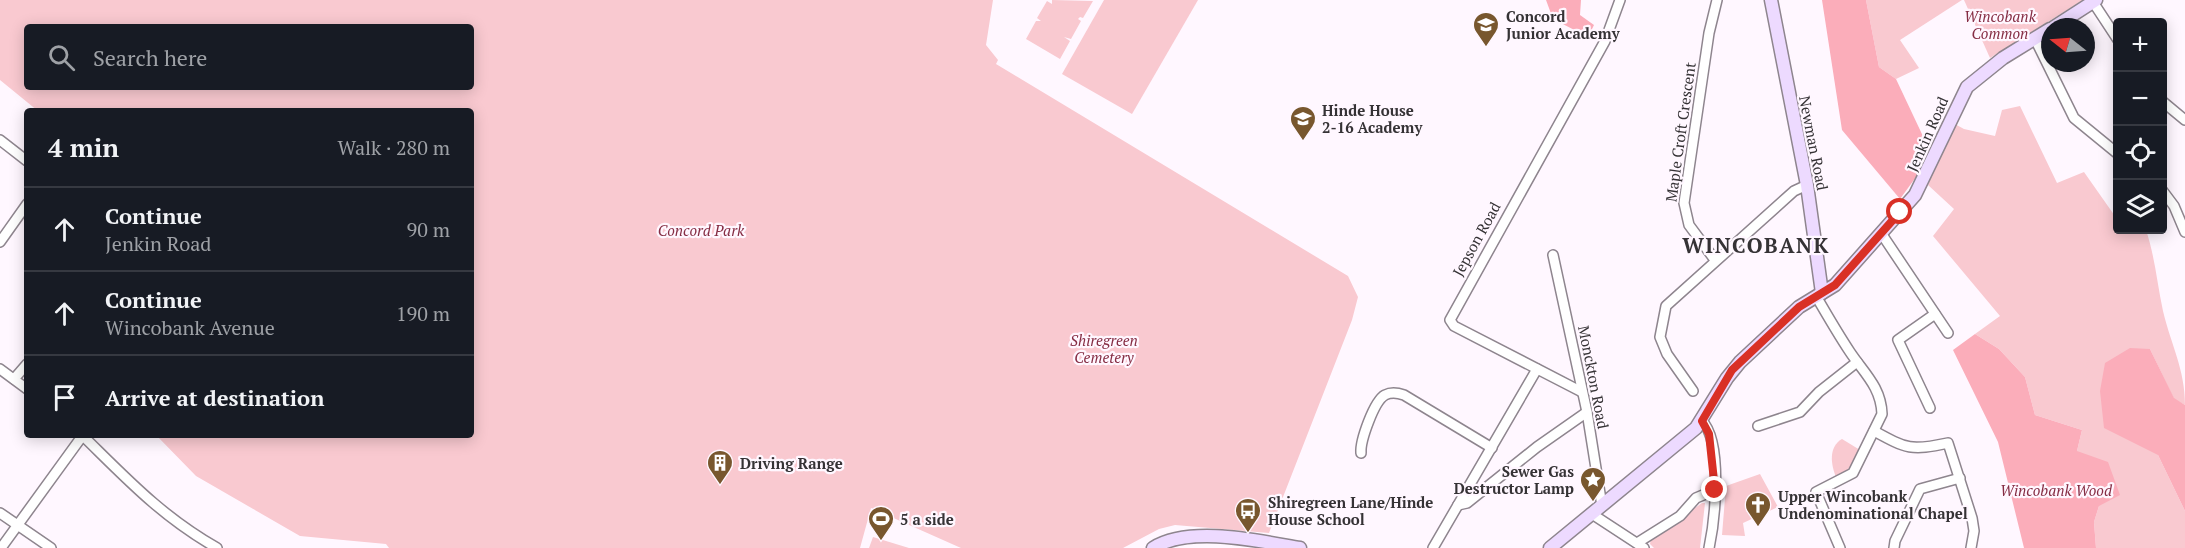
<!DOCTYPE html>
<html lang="en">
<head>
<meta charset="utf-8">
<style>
  :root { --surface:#171b24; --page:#242831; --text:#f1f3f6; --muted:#9ea1a6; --line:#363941 }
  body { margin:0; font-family:"PT Serif",serif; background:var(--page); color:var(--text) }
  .controls { position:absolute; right:18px; top:18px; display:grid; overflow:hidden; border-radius:6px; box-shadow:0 3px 15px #0003 }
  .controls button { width:54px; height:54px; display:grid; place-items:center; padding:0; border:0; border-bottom:2px solid var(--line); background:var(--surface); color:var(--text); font:30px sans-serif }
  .compass { position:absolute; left:2041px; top:18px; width:54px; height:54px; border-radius:50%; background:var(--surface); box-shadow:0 3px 15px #0003; rotate:287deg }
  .stop { position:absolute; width:18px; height:18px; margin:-14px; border:4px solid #d93025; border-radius:50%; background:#fff }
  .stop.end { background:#d93025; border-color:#fff; box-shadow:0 2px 6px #0008 }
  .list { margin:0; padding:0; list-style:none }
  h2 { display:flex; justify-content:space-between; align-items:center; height:78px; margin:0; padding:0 24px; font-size:26px }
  h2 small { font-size:20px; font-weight:400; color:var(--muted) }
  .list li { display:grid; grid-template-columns:39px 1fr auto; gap:18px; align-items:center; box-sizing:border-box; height:84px; padding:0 24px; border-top:2px solid var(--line) }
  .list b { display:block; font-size:22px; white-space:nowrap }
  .list p { margin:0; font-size:20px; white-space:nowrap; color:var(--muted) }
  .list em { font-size:20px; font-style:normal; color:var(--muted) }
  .icon { flex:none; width:33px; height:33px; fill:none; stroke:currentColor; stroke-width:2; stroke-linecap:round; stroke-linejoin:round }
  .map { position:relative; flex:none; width:2185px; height:548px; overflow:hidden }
  .search { position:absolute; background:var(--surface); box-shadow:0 3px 15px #0003; left:24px; top:24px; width:450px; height:66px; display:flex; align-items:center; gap:15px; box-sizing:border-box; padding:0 21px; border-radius:6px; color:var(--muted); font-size:22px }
  .panel { position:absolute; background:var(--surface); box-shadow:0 3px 15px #0003; left:24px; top:108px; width:450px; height:330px; border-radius:6px }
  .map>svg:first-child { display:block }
  .green { fill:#f9c9d0; fill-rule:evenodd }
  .forest { fill:#fbadba }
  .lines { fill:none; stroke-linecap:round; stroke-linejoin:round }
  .street-casing { stroke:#8e858e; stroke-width:12 }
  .secondary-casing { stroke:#8e858e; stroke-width:15 }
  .street { stroke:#fff; stroke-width:9 }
  .secondary { stroke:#eddaff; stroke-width:12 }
  .route { stroke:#d93025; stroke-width:8 }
  .labels { text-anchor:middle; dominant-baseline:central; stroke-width:4.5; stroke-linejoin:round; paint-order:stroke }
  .poi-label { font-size:15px; font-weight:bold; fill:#353235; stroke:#fff7ff; text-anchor:start }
  .park-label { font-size:15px; font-style:italic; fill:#862d44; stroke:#fff7ff }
  .street-label { font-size:15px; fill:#353235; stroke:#fff7ff }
  .district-label { font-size:21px; font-weight:bold; letter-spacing:1.5px; fill:#353235; stroke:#fff7ff }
</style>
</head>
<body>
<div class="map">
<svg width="2185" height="548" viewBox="0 0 2185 548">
  <rect width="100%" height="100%" fill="#fff7ff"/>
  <!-- green -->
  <g class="green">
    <path d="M0 0H993L986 45 998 60 996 64 1348 276 1358 297 1352 320 1269 533 1175 525 1159 529 1123 548H961L871 508 860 548H389L386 544 300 536 196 476 156 435H471V111H38L0 80ZM27 27H471V87H27Z"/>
    <path d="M1052 0 1093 1 1083 18 1080 17 1078 19 1081 21 1071 39 1064 37 1070 41 1060 59 1026 39 1036 21H1041L1037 18 1047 1 1052 4Z"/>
    <path d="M1104 0H1198L1132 114 1062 74Z"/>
    <path d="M1866 0H1962L1900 40 1919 68 1896 79 1879 67Z"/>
    <path d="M1964 0H2083L1990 58Z"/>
    <path d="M2020 106 2057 183 2084 172 2117 219 2118 230H2146C2155 257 2157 283 2163 311 2171 345 2185 369 2185 405L2174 399 2150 349 2158 455 2185 511V548H2096L2094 522 2099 506 2077 451 2082 430 2035 415 2025 377 1999 349 1975 334 2000 316 1933 236 1954 209 1928 185 1953 123 1964 129 1995 136 2002 110Z"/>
    <path d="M1842 439 1860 450C1854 462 1849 472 1836 477 1831 465 1828 447 1842 439Z"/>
    <path d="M1760 474 1778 507 1743 523 1745 536 1722 535 1726 486Z"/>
    <path d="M1702 503H1705L1700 548H1654L1650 544 1651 539Z"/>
    <path d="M873 537 909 548H869Z"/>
  </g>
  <!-- forest -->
  <g class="forest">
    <path d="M1546 0H1581L1580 15 1594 25 1588 37 1553 19Z"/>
    <path d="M1822 0H1866L1879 67 1896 79 1929 149 1916 177 1900 199 1842 130Z"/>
    <path d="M1975 334 1999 349 2025 377 2035 415 2082 430 2077 451 2108 462 2120 495 2099 506 2094 522 2096 548H2024L1998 442 1953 350Z"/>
    <path d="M2130 348 2150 349 2174 398 2185 405V511L2158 455 2104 428 2100 391 2105 363Z"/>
  </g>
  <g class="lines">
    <defs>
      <g id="street">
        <path d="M2093 2 2118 40"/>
        <path d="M2035 39 2074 118 2118 154"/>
        <path d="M2162 101 2185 120"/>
        <path d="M0 140 27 161"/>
        <path d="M2162 190 2174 206 2185 232"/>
        <path d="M1881 233 1948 333"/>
        <path d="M0 242 27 204"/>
        <path d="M1553 255 1587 412 1602 506"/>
        <path d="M1715 260 1689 225 1684 203 1709 33 1717 0"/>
        <path d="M1816 296C1827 315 1838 334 1850 352 1864 373 1881 387 1882 414L1853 473 1816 492 1840 548"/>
        <path d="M0 369 27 389"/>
        <path d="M14 379 27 364"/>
        <path d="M1693 391 1667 354 1660 337 1666 306 1794 191 1807 185"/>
        <path d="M1582 392 1454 326 1450 320 1605 41 1620 0"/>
        <path d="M1930 408 1898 340 1935 314"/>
        <path d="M1702 421C1723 442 1715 520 1709 548"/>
        <path d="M1758 426 1800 412 1819 392 1857 362"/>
        <path d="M1874 431C1907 449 1911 451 1948 443L1972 518 1974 531 1971 548"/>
        <path d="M82 435C127 479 161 516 217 548"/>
        <path d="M1361 453C1360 441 1374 401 1385 395 1391 392 1398 393 1404 395L1492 448"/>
        <path d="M1458 505 1467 503 1537 447 1587 412"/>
        <path d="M0 513 51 548"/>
        <path d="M1592 514 1644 548"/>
        <path d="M1637 543 1680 516 1696 498 1715 490"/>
        <path d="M1 548 83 435"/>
        <path d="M1433 548 1537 369"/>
        <path d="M1894 548 1895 541 1920 489 1960 478"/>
      </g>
      <g id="secondary">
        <path d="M1771 0 1807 185 1822 293"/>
        <path d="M2054 27 2096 0"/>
        <path d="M1153 548C1190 525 1259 541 1300 548"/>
        <path d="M1550 548 1696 428 1727 378 1740 362 1799 307 1835 285 1915 195 1967 87 2003 58 2050 29"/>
      </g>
    </defs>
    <!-- street casing -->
    <use href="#street" class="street-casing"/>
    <!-- secondary casing -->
    <use href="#secondary" class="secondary-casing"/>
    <!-- street -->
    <use href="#street" class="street"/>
    <!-- secondary -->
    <use href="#secondary" class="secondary"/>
  </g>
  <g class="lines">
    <!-- route -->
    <path class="route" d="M1715 490 1709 434 1702 421 1732 370 1799 307 1835 285 1900 212"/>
  </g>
  <!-- icons -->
  <defs>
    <symbol id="school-pin" viewBox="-11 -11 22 30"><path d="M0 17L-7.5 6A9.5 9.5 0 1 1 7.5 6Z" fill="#78572e" stroke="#fff7ff"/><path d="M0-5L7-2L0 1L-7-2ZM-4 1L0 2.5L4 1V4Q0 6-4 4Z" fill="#fff"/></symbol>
    <symbol id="building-pin" viewBox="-11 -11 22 30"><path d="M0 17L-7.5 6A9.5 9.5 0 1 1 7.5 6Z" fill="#78572e" stroke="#fff7ff"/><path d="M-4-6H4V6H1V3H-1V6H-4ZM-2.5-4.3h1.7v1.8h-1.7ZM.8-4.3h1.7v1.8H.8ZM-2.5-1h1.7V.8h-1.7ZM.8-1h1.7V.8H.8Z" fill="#fff"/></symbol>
    <symbol id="sight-pin" viewBox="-11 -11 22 30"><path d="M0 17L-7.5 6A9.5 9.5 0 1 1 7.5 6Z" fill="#78572e" stroke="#fff7ff"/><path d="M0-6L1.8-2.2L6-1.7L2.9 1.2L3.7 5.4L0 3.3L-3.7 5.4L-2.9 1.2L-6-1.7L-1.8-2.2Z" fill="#fff"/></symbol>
    <symbol id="church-pin" viewBox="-11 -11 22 30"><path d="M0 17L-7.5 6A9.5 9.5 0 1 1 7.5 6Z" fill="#78572e" stroke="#fff7ff"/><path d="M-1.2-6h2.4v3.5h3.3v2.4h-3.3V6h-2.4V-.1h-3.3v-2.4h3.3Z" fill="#fff"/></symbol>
    <symbol id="bus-pin" viewBox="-11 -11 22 30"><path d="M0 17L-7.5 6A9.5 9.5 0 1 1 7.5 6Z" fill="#78572e" stroke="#fff7ff"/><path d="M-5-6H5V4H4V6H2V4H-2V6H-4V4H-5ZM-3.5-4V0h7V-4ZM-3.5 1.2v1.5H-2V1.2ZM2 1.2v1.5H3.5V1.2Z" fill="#fff"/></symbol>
    <symbol id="stadium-pin" viewBox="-11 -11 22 30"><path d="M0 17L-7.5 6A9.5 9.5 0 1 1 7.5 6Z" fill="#78572e" stroke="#fff7ff"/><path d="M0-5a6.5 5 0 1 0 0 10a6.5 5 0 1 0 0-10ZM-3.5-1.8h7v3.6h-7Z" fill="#fff"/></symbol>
  </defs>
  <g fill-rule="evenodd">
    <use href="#school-pin" x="1471" y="10" width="30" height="40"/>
    <use href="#school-pin" x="1288" y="104" width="30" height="40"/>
    <use href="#building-pin" x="705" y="448" width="30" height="40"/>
    <use href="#sight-pin" x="1578" y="465" width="30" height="40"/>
    <use href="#church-pin" x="1743" y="490" width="30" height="40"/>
    <use href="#bus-pin" x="1233" y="496" width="30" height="40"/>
    <use href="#stadium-pin" x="866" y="504" width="30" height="40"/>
  </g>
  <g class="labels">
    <!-- poi labels -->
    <g class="poi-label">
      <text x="1506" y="16">Concord<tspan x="1506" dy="17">Junior Academy</tspan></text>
      <text x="1322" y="110">Hinde House<tspan x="1322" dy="17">2-16 Academy</tspan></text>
      <text x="740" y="463">Driving Range</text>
      <text x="1574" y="471" text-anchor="end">Sewer Gas<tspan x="1574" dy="17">Destructor Lamp</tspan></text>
      <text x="1778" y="496">Upper Wincobank<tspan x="1778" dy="17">Undenominational Chapel</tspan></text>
      <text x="1268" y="502">Shiregreen Lane/Hinde<tspan x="1268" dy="17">House School</tspan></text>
      <text x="900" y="519">5 a side</text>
    </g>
    <!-- park labels -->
    <g class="park-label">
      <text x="2000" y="16">Wincobank<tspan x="2000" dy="17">Common</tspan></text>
      <text x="701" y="230">Concord Park</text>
      <text x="1104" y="340">Shiregreen<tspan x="1104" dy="17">Cemetery</tspan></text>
      <text x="2056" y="490">Wincobank Wood</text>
    </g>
    <!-- street labels -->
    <g class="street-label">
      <text transform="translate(1680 132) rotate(-82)">Maple Croft Crescent</text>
      <text transform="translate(1927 134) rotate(-66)">Jenkin Road</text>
      <text transform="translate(1814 143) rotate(79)">Newman Road</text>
      <text transform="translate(1476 239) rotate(-61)">Jepson Road</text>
      <text transform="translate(1594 377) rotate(79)">Monckton Road</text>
    </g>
    <!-- district labels -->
    <g class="district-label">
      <text x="1756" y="245">WINCOBANK</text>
    </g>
  </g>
</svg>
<div class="controls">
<button>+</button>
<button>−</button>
<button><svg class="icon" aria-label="locate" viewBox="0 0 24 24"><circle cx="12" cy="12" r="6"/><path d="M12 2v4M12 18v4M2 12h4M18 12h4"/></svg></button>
<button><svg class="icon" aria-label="layers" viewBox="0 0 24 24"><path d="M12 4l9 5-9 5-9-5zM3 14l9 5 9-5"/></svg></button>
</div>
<svg class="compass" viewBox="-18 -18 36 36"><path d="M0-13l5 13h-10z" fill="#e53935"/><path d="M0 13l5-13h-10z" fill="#9ea1a6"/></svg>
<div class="stop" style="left:1900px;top:212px"></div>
<div class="stop end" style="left:1715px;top:490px"></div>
<div class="search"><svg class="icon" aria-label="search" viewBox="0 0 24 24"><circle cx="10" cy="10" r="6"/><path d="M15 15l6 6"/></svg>Search here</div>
<section class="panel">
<h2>4 min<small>Walk · 280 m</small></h2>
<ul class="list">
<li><svg class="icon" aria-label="ahead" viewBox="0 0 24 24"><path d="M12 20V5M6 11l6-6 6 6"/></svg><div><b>Continue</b><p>Jenkin Road</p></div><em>90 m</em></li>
<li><svg class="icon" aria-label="ahead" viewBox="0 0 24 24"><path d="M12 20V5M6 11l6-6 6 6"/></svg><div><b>Continue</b><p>Wincobank Avenue</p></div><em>190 m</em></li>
<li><svg class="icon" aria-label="arrive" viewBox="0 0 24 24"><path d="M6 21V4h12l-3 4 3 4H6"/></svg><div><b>Arrive at destination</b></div></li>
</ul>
</section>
</div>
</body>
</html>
